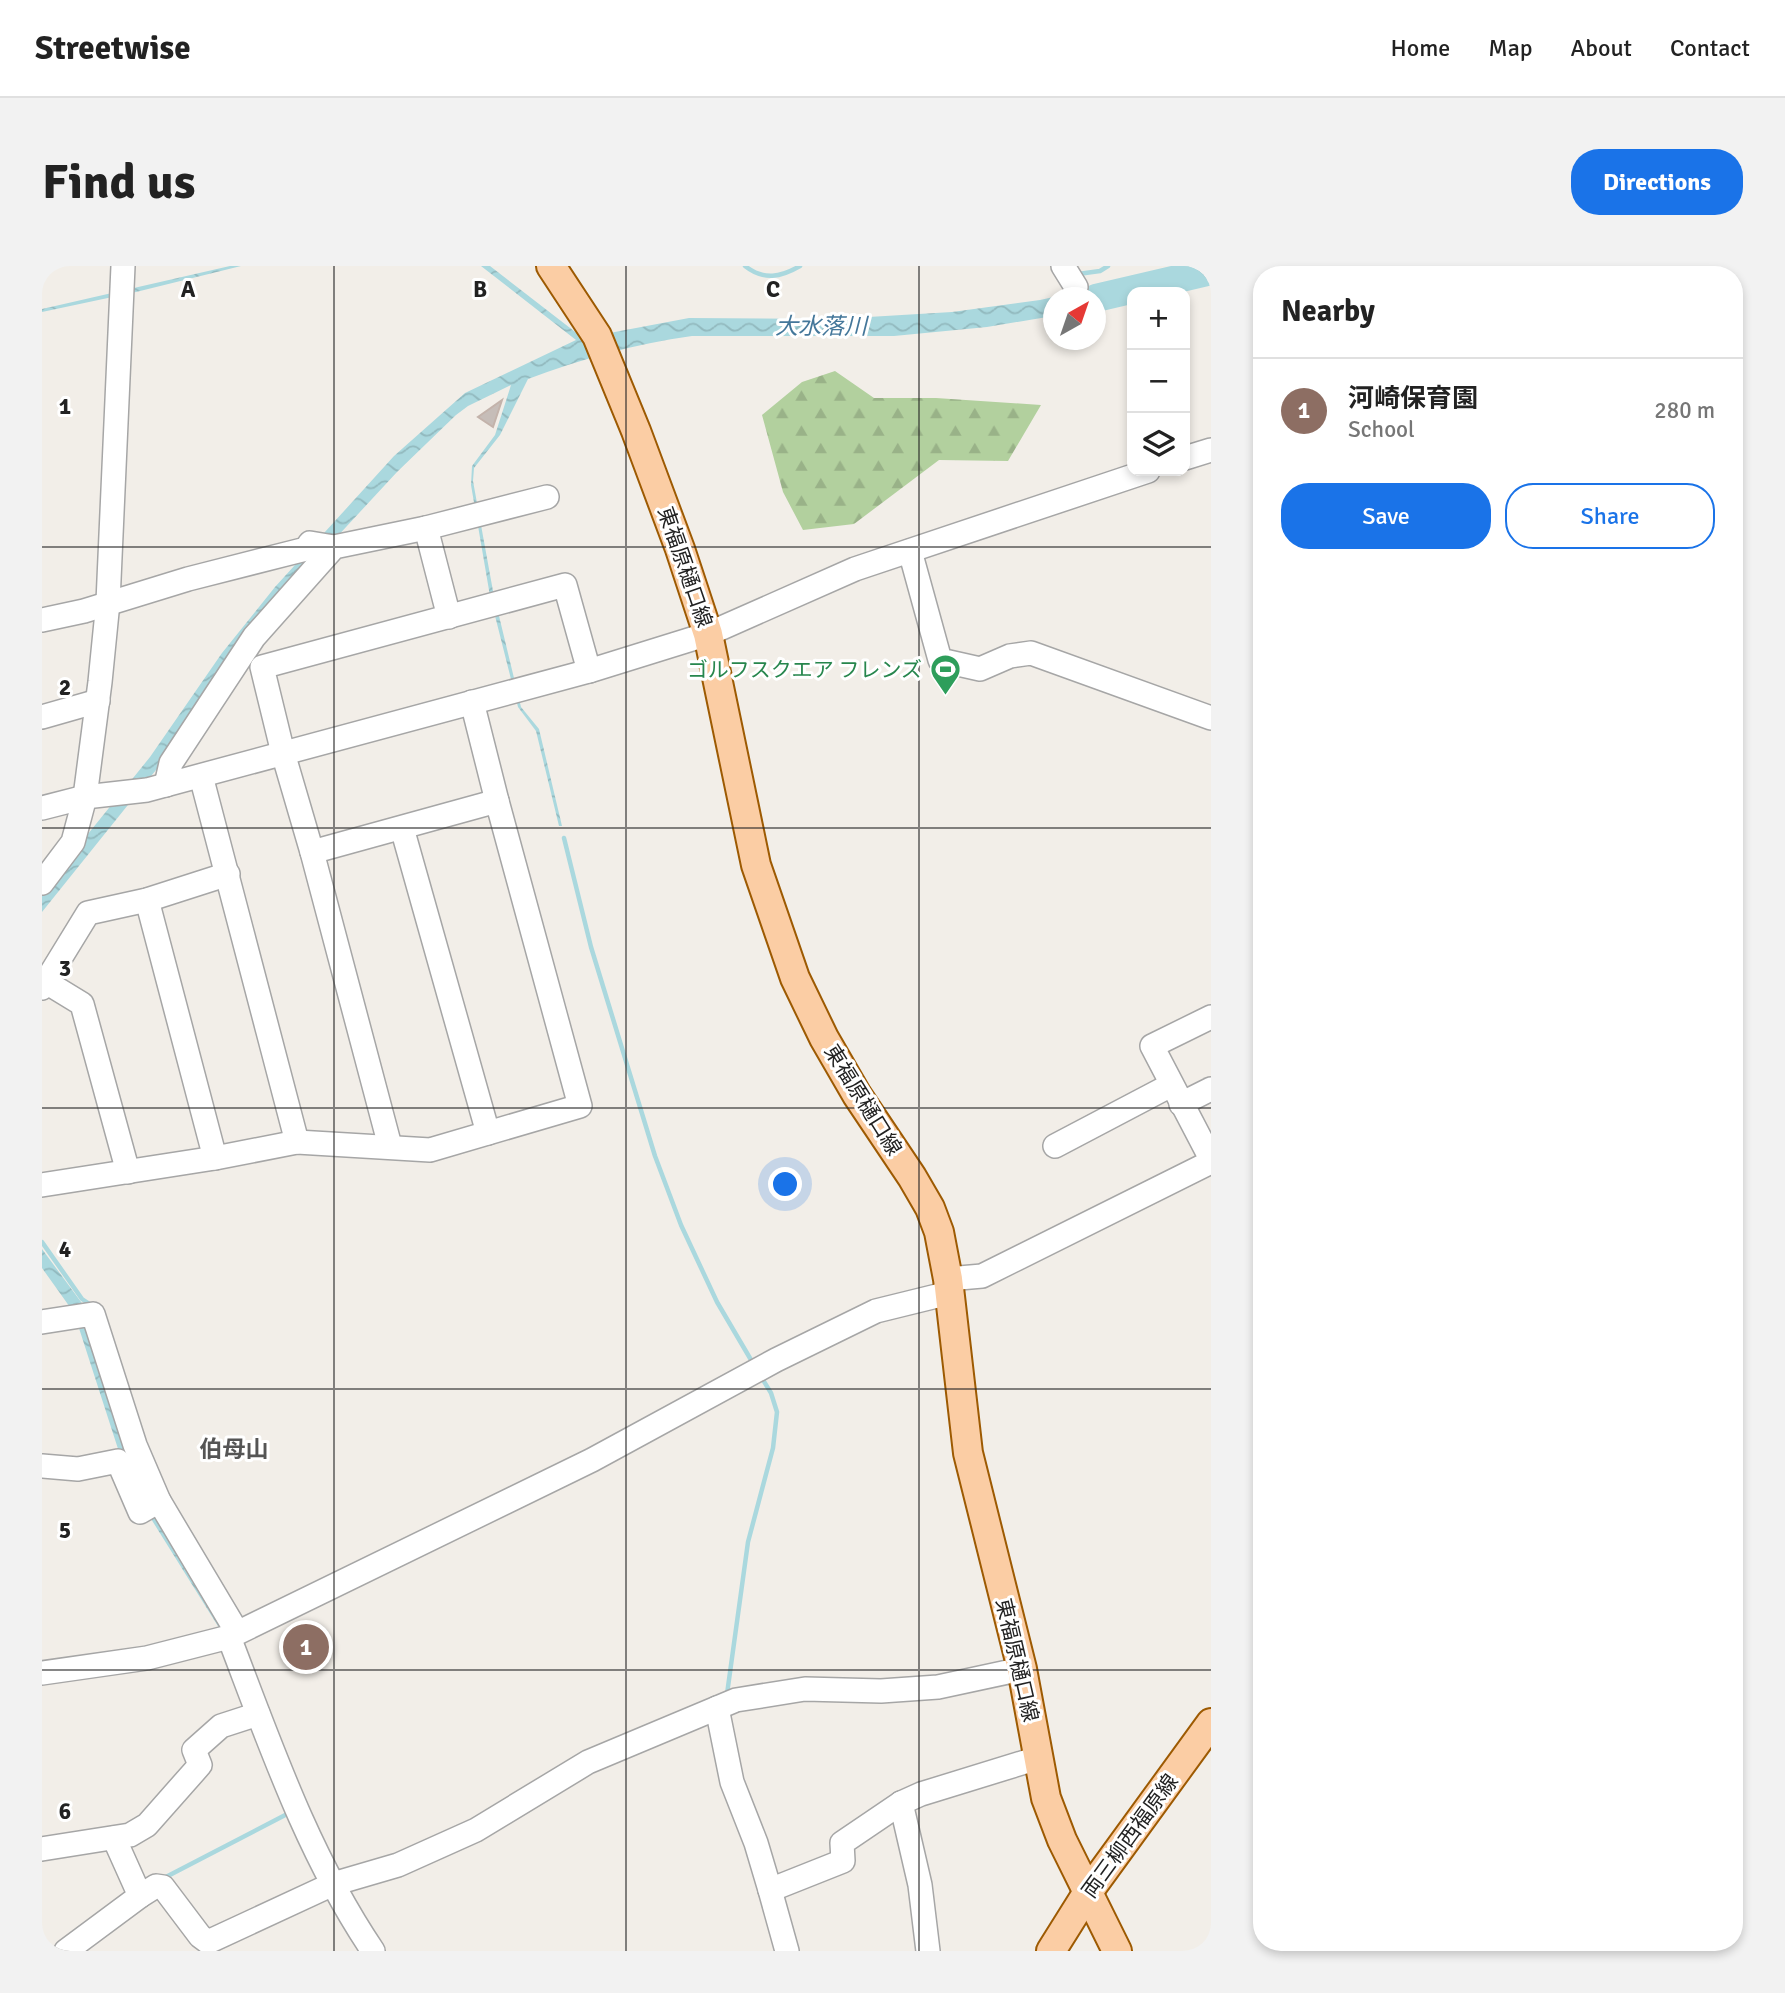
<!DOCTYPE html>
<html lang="en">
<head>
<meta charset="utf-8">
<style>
  :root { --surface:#fff; --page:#f2f2f2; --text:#222; --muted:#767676; --line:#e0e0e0; --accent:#1a73e8 }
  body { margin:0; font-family:Signika,"Noto Sans JP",sans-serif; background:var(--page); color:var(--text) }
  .controls { position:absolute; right:21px; top:21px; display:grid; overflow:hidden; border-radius:14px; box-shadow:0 4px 10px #0003 }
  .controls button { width:63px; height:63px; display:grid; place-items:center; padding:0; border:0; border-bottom:2px solid var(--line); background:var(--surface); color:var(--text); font:35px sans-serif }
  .compass { position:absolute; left:1001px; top:21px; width:63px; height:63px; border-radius:50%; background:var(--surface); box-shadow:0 4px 10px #0003; rotate:40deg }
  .you { position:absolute; left:744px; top:919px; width:24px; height:24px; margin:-18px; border:5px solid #fff; border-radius:50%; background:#1a73e8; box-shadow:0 0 0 10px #1a73e833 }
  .badge { display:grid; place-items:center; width:46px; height:46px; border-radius:50%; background:var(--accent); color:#fff; font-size:23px; font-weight:700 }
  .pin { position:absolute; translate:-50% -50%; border:4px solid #fff; box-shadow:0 2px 7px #0006 }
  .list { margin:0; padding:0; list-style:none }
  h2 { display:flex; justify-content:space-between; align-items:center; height:91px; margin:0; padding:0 28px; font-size:30px }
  h2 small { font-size:23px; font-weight:400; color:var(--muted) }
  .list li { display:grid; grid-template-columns:46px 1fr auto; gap:21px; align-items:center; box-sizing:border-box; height:105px; padding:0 28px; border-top:2px solid var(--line) }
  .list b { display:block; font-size:26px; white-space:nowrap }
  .list p { margin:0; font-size:23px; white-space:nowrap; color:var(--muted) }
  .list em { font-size:23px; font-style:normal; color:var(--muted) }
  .actions { display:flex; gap:14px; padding:21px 28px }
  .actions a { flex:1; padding:16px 0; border:2px solid var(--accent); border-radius:28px; text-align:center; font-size:24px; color:var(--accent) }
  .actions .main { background:var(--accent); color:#fff }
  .icon { flex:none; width:38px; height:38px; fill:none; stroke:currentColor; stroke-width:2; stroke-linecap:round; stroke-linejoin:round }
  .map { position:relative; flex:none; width:1169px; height:1685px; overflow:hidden; border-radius:28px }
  header { display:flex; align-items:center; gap:42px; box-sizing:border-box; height:98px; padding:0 35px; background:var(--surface); border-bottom:2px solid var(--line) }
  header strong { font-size:33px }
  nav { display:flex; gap:38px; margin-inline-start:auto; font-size:24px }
  .intro { display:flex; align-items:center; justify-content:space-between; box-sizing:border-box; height:168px; padding:0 42px }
  h1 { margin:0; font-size:49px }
  .button { padding:18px 32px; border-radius:28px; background:var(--accent); color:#fff; font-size:24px; font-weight:700 }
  main { display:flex; gap:42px; padding:0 42px }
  aside { flex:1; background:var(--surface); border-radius:28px; box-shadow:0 4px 10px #0003 }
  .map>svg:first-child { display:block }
  .forest { fill:url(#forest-firs) }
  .water { fill:url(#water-waves) }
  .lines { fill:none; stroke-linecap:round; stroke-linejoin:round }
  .stream { stroke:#aad8de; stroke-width:4.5 }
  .river { stroke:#aad8de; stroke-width:28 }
  .building { fill:#c6bdb8; stroke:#c3b3ab; stroke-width:2 }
  .minor-casing { stroke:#a6a6a6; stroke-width:26 }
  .major-casing { stroke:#9d5a02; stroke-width:32 }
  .minor { stroke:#fff; stroke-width:23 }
  .major { stroke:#fbcda4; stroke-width:28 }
  .grid { fill:none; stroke:#222; stroke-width:2; stroke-opacity:0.55 }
  .labels { text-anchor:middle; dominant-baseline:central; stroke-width:6; stroke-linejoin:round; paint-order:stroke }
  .street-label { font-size:21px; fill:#222; stroke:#fff }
  .leisure-label { font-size:21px; fill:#27864d; stroke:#fff; text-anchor:end }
  .water-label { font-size:23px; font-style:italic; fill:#44779a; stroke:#fff }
  .neighbourhood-label { font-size:23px; font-weight:bold; fill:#555; stroke:#fff }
  .grid-label { font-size:23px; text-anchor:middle; font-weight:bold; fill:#222; stroke:#fff; stroke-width:6; stroke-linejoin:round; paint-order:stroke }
</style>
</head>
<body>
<header>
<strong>Streetwise</strong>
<nav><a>Home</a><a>Map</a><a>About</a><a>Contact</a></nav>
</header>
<div class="intro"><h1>Find us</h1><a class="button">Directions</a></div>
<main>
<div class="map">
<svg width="1169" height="1685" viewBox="0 0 1169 1685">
  <defs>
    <pattern id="forest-firs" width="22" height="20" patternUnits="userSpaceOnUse" patternTransform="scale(1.75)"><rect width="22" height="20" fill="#b2d09e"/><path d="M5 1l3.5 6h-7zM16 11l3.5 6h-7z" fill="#99b288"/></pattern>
    <pattern id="water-waves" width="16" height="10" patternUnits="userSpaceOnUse" patternTransform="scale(1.75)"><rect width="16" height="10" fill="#aad8de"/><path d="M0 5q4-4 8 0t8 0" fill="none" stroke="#92b9be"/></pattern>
  </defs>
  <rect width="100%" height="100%" fill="#f2eee8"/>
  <!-- forest -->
  <path class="forest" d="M793 105 832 132H894L999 139 966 195 897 194 812 258 761 264 741 226 720 149 760 116Z"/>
  <!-- water -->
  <g class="water">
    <path d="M188 0H199L94 26 0 46V43Z"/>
    <path d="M439 0H448L541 72 647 52 793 53 910 46 998 34 1075 17 1077 23 1083 21 1082 16 1134 0H1169V13L1116 26H1090V33L1087 34 1085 28 1079 30 1080 35 1054 42V32H1012L1011 50 945 61 852 70H650C593 78 539 93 486 113L458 169 432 202 431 215 451 325 479 441 497 463 520 560H517L494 465 476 441 448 330 429 219 430 200 453 169 469 119 426 140 414 149 355 206 267 301 118 499 0 646V625L108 491 180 387 233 321 352 190 423 127 534 74Z"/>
    <path d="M0 983 42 1040 78 1148 182 1348 179 1365 101 1240 78 1189 35 1056 30 1044 0 1002Z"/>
  </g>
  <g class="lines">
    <!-- stream -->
    <g class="stream">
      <path d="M703 0C722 15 739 11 758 0"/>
      <path d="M1035 7 1036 8 1058 5 1066 0"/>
      <path d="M522 572 549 681 613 890 639 959 675 1036 712 1099"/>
      <path d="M0 976 40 1033 49 1039"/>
      <path d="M685 1428 706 1276 731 1182 735 1146 729 1127 718 1109"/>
      <path d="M120 1613 249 1546"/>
    </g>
    <!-- river -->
    <path class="river" d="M1054 32 1169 5"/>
  </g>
  <!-- building -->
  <path class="building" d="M460 134 451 161 436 151Z"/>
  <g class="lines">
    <defs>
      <g id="minor">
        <path d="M1021 0 1034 21"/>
        <path d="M1143 192 1169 184"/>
        <path d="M868 285 898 394 938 403 968 390 989 387 1169 452"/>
        <path d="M407 351 384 262 505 231"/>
        <path d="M0 354 42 345 146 313 264 283 268 277 292 281"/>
        <path d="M430 436 455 535"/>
        <path d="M0 451 56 435"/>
        <path d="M159 510 255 876"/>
        <path d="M124 519 129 497 212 371 292 281 384 262"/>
        <path d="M0 542 43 531 105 524 547 405 666 368 813 303 1106 205"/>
        <path d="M360 562 446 867"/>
        <path d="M0 617 31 576 43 531 58 416 66 336 81 0"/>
        <path d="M105 634 173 892"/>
        <path d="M4 716 40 738 86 906"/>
        <path d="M0 722 46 647 105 634 186 608"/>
        <path d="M1169 751 1110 780 1169 893"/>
        <path d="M1139 838 1169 823"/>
        <path d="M348 880 270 586 241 487 220 401 523 319 547 405"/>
        <path d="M1013 880 1129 819"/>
        <path d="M0 919 173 892 255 876 388 884 538 840 455 535 270 586"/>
        <path d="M906 1013 940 1010 1169 896"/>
        <path d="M0 1056 51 1048 93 1179 117 1235 195 1366"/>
        <path d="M0 1200 36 1203 76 1195 98 1246 117 1235"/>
        <path d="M187 1371C228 1478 266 1589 331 1685"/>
        <path d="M0 1407 105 1392 187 1371 550 1194 734 1094 834 1045 907 1027"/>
        <path d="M675 1442 690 1516 714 1577 728 1624 801 1595 800 1577 859 1537 879 1528 996 1492"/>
        <path d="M859 1537 878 1619 886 1685"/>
        <path d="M0 1583 88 1569 105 1559 158 1499 152 1484 179 1460 216 1448"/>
        <path d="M728 1624 745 1685"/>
        <path d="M98 1630 114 1620 121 1621 158 1670 166 1676 291 1618 356 1599 434 1564 546 1496 694 1434 763 1423 839 1425 896 1421 980 1403"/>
        <path d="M24 1685 98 1630 72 1572"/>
      </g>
      <g id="major">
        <path d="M509 0 555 70 594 165 638 283 666 368 714 599 753 712 782 772 815 829 870 911 888 942 897 966 906 1013 926 1187 980 1403 1004 1532 1020 1574 1075 1685"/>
        <path d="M1009 1685 1046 1626 1169 1457"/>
      </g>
    </defs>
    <!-- minor casing -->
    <use href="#minor" class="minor-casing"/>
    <!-- major casing -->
    <use href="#major" class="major-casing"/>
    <!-- minor -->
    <use href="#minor" class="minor"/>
    <!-- major -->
    <use href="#major" class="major"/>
  </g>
  <!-- grid -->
  <path class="grid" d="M292 0V1685M584 0V1685M877 0V1685M0 281H1169M0 562H1169M0 842H1169M0 1123H1169M0 1404H1169"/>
  <!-- icons -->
  <defs>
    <symbol id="stadium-pin" viewBox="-11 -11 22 30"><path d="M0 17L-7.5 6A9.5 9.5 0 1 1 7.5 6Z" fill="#2e9e5b" stroke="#fff"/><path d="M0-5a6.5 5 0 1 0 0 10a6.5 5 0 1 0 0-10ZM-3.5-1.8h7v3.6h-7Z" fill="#fff"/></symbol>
  </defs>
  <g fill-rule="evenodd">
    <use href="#stadium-pin" x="886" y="386" width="35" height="47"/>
  </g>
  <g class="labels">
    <!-- street labels -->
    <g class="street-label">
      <text transform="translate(643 301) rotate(71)">東福原樋口線</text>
      <text transform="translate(821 834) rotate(58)">東福原樋口線</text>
      <text transform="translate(975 1394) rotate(77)">東福原樋口線</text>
      <text transform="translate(1088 1570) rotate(-54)">両三柳西福原線</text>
    </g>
    <!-- leisure labels -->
    <g class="leisure-label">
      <text x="880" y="404">ゴルフスクエア フレンズ</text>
    </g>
    <!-- water labels -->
    <g class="water-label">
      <text x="779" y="60">大水落川</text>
    </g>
    <!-- neighbourhood labels -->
    <g class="neighbourhood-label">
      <text x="192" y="1183">伯母山</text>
    </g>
  </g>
  <g class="grid-label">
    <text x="146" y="31">A</text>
    <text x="438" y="31">B</text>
    <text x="731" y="31">C</text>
    <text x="23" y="148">1</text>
    <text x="23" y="429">2</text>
    <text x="23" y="710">3</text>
    <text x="23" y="991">4</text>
    <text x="23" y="1272">5</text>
    <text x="23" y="1553">6</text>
  </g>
</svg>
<div class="controls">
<button>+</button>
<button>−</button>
<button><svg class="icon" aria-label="layers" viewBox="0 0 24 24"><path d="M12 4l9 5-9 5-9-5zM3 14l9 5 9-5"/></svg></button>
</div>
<svg class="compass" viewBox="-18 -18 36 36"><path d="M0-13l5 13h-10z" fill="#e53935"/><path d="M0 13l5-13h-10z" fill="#767676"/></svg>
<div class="you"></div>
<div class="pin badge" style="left:264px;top:1381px;background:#8d6e63">1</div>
</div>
<aside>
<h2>Nearby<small></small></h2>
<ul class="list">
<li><span class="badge" style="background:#8d6e63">1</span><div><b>河崎保育園</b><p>School</p></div><em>280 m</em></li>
</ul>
<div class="actions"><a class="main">Save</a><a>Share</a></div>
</aside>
</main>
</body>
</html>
